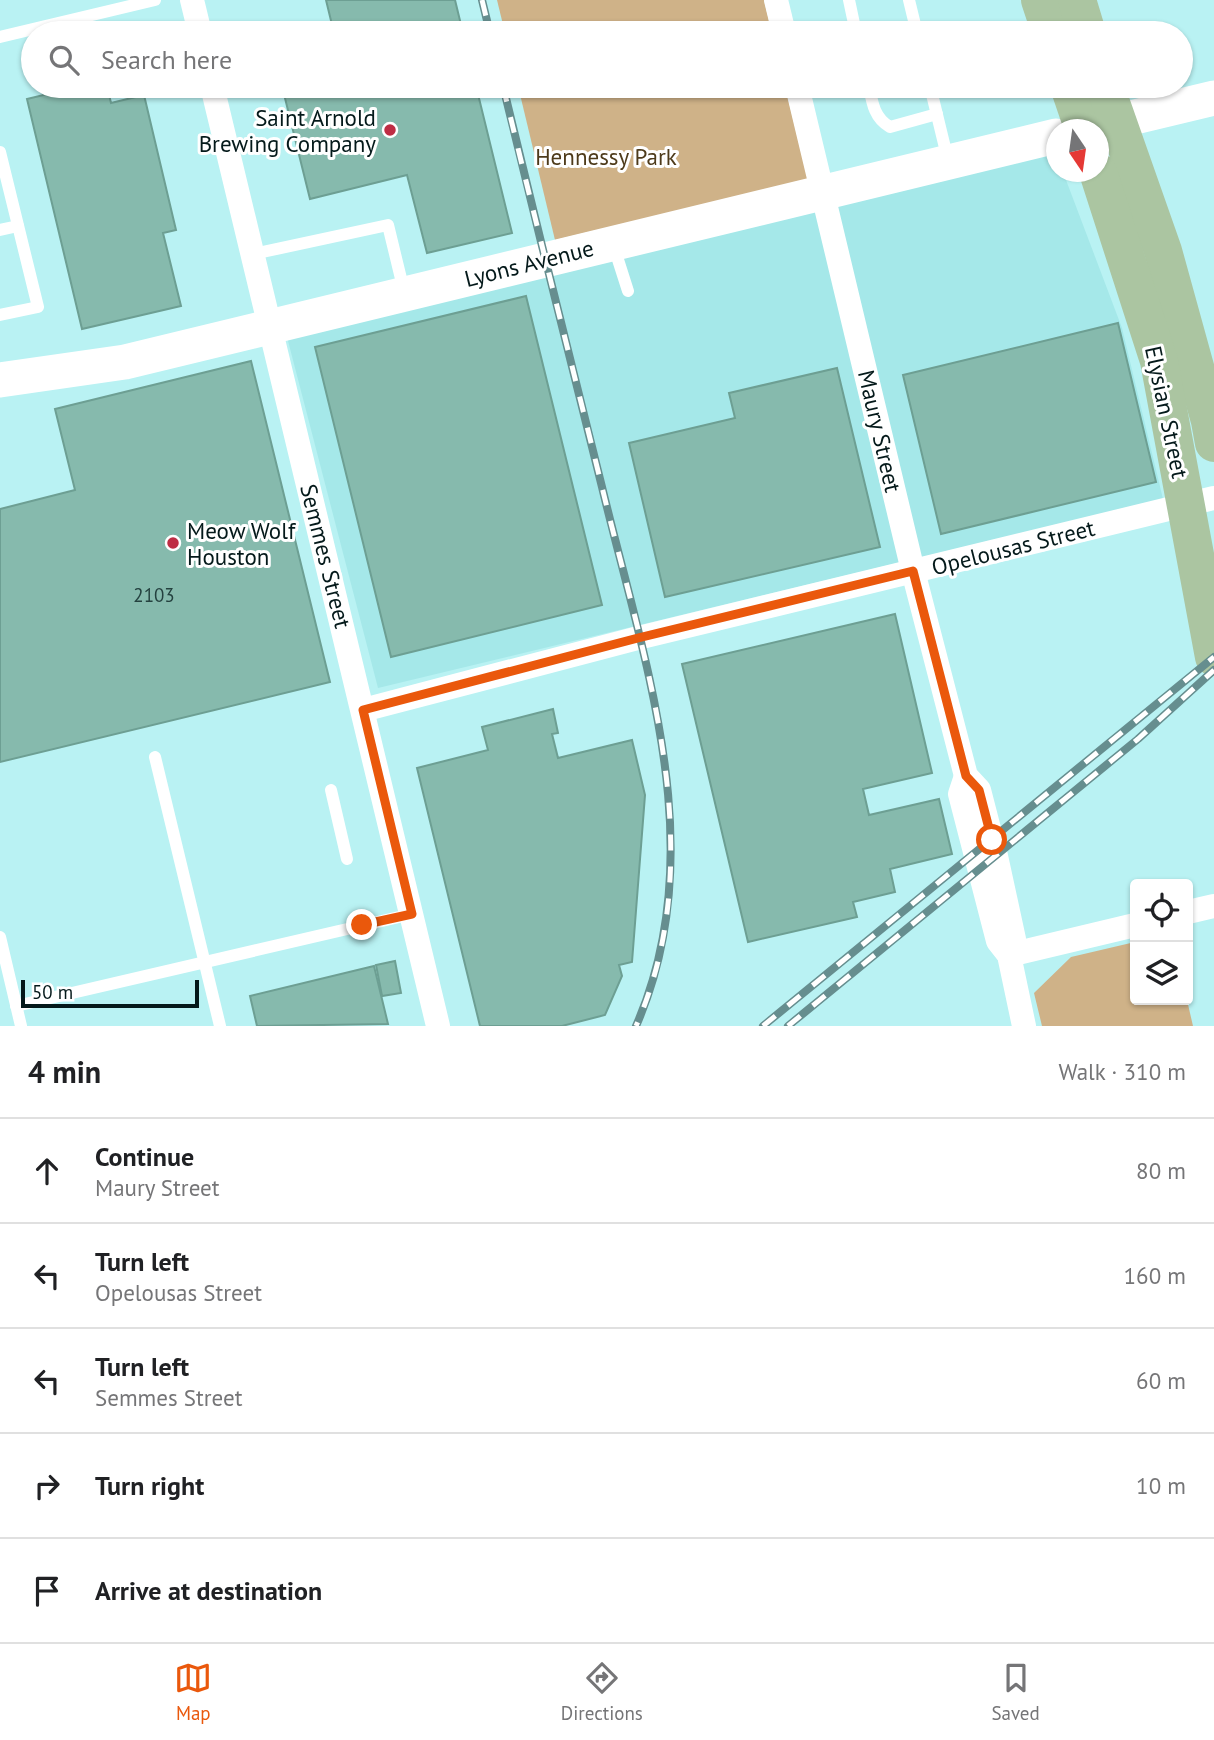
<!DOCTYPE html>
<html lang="en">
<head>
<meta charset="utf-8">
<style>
  :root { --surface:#fff; --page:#f6f6f6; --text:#202124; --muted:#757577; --line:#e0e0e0; --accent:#ea580c }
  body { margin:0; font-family:"PT Sans",sans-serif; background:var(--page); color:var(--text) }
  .controls { position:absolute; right:21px; bottom:21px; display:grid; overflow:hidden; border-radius:7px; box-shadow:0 2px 5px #0004 }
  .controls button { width:63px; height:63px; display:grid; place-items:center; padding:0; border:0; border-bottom:2px solid var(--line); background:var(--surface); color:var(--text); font:35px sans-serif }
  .compass { position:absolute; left:1046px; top:119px; width:63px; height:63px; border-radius:50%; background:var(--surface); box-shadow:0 2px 5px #0004; rotate:167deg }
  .scale { position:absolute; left:21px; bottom:18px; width:178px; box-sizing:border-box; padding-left:7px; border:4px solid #04191a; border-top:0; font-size:19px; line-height:24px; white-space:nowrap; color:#04191a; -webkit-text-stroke:5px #fff; paint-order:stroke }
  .stop { position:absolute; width:21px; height:21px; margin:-16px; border:5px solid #ea580c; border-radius:50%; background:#fff }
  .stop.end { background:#ea580c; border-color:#fff; box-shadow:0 2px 7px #0008 }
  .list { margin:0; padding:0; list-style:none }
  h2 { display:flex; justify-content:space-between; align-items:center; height:91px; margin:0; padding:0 28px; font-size:30px }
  h2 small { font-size:23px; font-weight:400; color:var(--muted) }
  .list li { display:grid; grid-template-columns:46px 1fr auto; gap:21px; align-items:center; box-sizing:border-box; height:105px; padding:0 28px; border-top:2px solid var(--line) }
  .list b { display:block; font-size:26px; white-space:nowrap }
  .list p { margin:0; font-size:23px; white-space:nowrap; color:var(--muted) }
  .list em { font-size:23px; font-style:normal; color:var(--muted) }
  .icon { flex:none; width:38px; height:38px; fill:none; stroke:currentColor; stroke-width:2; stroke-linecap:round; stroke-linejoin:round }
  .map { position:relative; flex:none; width:1214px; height:1026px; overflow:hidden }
  .search { position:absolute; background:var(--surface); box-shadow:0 2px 5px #0004; left:21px; right:21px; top:21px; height:77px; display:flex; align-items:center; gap:18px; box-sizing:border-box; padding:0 24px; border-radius:38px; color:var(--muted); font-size:26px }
  .sheet { height:616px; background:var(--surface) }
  nav { display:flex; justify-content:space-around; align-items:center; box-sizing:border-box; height:98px; border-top:2px solid var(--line); background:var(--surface); font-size:19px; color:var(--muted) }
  nav a { display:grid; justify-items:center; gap:4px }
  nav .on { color:var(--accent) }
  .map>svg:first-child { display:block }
  .built { fill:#a5e8e9 }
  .green { fill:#cfb288 }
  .building { fill:#86baad; stroke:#6d9f93; stroke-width:2 }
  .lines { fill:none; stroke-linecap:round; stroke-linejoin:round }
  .lane { stroke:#fff; stroke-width:12 }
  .street { stroke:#fff; stroke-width:24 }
  .secondary { stroke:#fff; stroke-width:35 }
  .primary { stroke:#abc5a1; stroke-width:38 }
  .rail-casing { stroke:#668e8f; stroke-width:8 }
  .rail { stroke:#fff; stroke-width:5; stroke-dasharray:16; stroke-linecap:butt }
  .route { stroke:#ea580c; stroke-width:9 }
  .poi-dot { fill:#be2d44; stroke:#fff; stroke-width:2.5 }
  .labels { text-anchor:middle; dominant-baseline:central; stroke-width:6; stroke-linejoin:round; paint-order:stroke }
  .number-label { font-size:19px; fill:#24413f }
  .poi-label { font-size:23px; fill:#04191a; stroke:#fff; text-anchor:end }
  .park-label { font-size:23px; fill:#4e3b1b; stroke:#fff }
  .street-label { font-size:23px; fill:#04191a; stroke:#fff }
</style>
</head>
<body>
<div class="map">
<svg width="1214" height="1026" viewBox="0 0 1214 1026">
  <rect width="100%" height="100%" fill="#b9f2f3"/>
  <!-- built -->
  <path class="built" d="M1055 152 1056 172H1063L1122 328 1163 499 378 688 287 337Z"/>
  <!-- green -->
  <g class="green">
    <path d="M497 0H764L772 33H505Z"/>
    <path d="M518 86H785L808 180 555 240Z"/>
    <path d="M1135 942V1000H1187L1193 1026H1042L1034 993 1071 957Z"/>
  </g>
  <!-- building -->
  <g class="building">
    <path d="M326 0H455L463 33H334Z"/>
    <path d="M81 86H107L111 103 144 95 176 230 163 233 181 306 82 329 27 99Z"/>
    <path d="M282 86H476L512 233 427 253 407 175 310 199Z"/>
    <path d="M526 296 602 605 391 657 315 347Z"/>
    <path d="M1118 323 1156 482 941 534 903 375Z"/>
    <path d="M251 361 330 682 0 762V509L75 490 55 409Z"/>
    <path d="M837 368 880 547 665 597 629 443 735 418 729 393Z"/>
    <path d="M895 614 932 773 863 789 869 815 939 799 952 854 890 869 895 892 853 902 857 917 748 942 682 664Z"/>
    <path d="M553 709 558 733 552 734 558 758 632 740 645 795 632 962 619 965 622 976 605 1015 562 1026H480L417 768 488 750 482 727Z"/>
    <path d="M395 961 401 993 382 996 376 965Z"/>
    <path d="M374 966 388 1024 257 1026 250 996Z"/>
  </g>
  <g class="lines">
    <!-- lane -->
    <g class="lane">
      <path d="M849 0 856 33"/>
      <path d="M909 0 917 33"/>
      <path d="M0 37 155 0"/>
      <path d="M869 86C872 102 874 118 890 127L937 114"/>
      <path d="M930 86 948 160"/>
      <path d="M0 152 38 307 0 315"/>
      <path d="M0 230 18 226"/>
      <path d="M613 244 628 291"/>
      <path d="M253 254 388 225 404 291"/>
      <path d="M155 757 220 1026"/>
      <path d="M331 790 347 859"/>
      <path d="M0 937 21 1026"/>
      <path d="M16 1006 412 914"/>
    </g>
    <!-- street -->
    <g class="street">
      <path d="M192 0 200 33"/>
      <path d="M776 0 784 33"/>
      <path d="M212 86 438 1026"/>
      <path d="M797 86 913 571 966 776 979 790 996 856 1014 939 1009 955"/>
      <path d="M363 710 638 638 1214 498"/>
      <path d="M966 776 960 794 998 941 1009 955 1024 1026"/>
      <path d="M1188 912 1214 906"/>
      <path d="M1009 955 1135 925"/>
    </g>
    <!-- secondary -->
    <g class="secondary">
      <path d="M1089 128 1214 98"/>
      <path d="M0 380 125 362 1056 136"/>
    </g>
    <!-- primary -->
    <g class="primary">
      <path d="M1040 0 1051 33"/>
      <path d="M1077 0 1087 33"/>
      <path d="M1069 86 1084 130"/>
      <path d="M1105 86 1163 251 1210 421 1214 443"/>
      <path d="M1098 172 1159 361 1214 657"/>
    </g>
    <defs>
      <g id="rail">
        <path d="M482 0 490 33"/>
        <path d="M503 86C535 220 569 353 602 487 644 662 713 851 636 1026"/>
        <path d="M763 1026 1214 657"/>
        <path d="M788 1026 1138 739 1214 670"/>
      </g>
    </defs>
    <!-- rail casing -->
    <use href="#rail" class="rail-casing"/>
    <!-- rail -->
    <use href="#rail" class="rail"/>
  </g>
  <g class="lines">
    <!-- route -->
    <path class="route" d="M362 925 412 914 363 710 638 638 913 571 966 776 979 790 992 840"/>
  </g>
  <!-- markers -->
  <g class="poi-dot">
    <circle cx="390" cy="130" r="7"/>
    <circle cx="173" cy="543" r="7"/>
  </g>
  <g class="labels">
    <!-- number labels -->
    <g class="number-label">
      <text x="154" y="595">2103</text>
    </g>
    <!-- poi labels -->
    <g class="poi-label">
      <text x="376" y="117">Saint Arnold<tspan x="376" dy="26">Brewing Company</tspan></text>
      <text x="187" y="530" text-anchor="start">Meow Wolf<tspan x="187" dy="26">Houston</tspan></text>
    </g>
    <!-- park labels -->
    <g class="park-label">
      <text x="606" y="156">Hennessy Park</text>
    </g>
    <!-- street labels -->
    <g class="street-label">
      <text transform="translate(529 263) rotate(-14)">Lyons Avenue</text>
      <text transform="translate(1167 412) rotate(78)">Elysian Street</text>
      <text transform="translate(880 431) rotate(77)">Maury Street</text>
      <text transform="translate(1013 547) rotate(-14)">Opelousas Street</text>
      <text transform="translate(326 556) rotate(76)">Semmes Street</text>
    </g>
  </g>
</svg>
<div class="controls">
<button><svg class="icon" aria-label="locate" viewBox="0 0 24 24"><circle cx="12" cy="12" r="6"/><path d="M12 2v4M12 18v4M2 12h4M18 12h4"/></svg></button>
<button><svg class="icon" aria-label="layers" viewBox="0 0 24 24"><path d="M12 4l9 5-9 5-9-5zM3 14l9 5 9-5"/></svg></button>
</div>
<svg class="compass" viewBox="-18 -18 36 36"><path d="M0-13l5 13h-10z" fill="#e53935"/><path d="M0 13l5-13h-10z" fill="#757577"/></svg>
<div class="scale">50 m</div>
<div class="stop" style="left:992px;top:840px"></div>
<div class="stop end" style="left:362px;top:925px"></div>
<div class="search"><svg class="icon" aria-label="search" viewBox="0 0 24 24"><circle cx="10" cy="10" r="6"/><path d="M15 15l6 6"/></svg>Search here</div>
</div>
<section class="sheet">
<h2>4 min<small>Walk · 310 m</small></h2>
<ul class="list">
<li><svg class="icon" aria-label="ahead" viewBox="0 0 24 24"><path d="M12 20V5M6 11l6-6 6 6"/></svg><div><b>Continue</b><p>Maury Street</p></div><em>80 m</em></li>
<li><svg class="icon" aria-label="left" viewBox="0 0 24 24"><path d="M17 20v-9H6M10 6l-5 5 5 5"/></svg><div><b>Turn left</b><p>Opelousas Street</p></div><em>160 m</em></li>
<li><svg class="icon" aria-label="left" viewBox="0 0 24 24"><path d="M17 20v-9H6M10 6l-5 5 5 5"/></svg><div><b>Turn left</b><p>Semmes Street</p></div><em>60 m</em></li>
<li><svg class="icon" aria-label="right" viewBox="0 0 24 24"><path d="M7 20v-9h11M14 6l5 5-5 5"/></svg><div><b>Turn right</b></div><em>10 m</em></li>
<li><svg class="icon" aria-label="arrive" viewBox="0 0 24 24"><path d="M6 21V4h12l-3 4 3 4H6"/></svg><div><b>Arrive at destination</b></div></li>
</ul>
</section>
<nav>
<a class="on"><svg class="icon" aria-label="map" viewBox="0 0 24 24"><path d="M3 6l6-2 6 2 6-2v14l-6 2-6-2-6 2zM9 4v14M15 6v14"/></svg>Map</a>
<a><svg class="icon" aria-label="directions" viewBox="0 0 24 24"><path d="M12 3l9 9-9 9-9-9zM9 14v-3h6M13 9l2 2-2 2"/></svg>Directions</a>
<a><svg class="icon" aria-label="saved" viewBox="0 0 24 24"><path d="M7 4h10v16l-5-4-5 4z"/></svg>Saved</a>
</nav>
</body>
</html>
